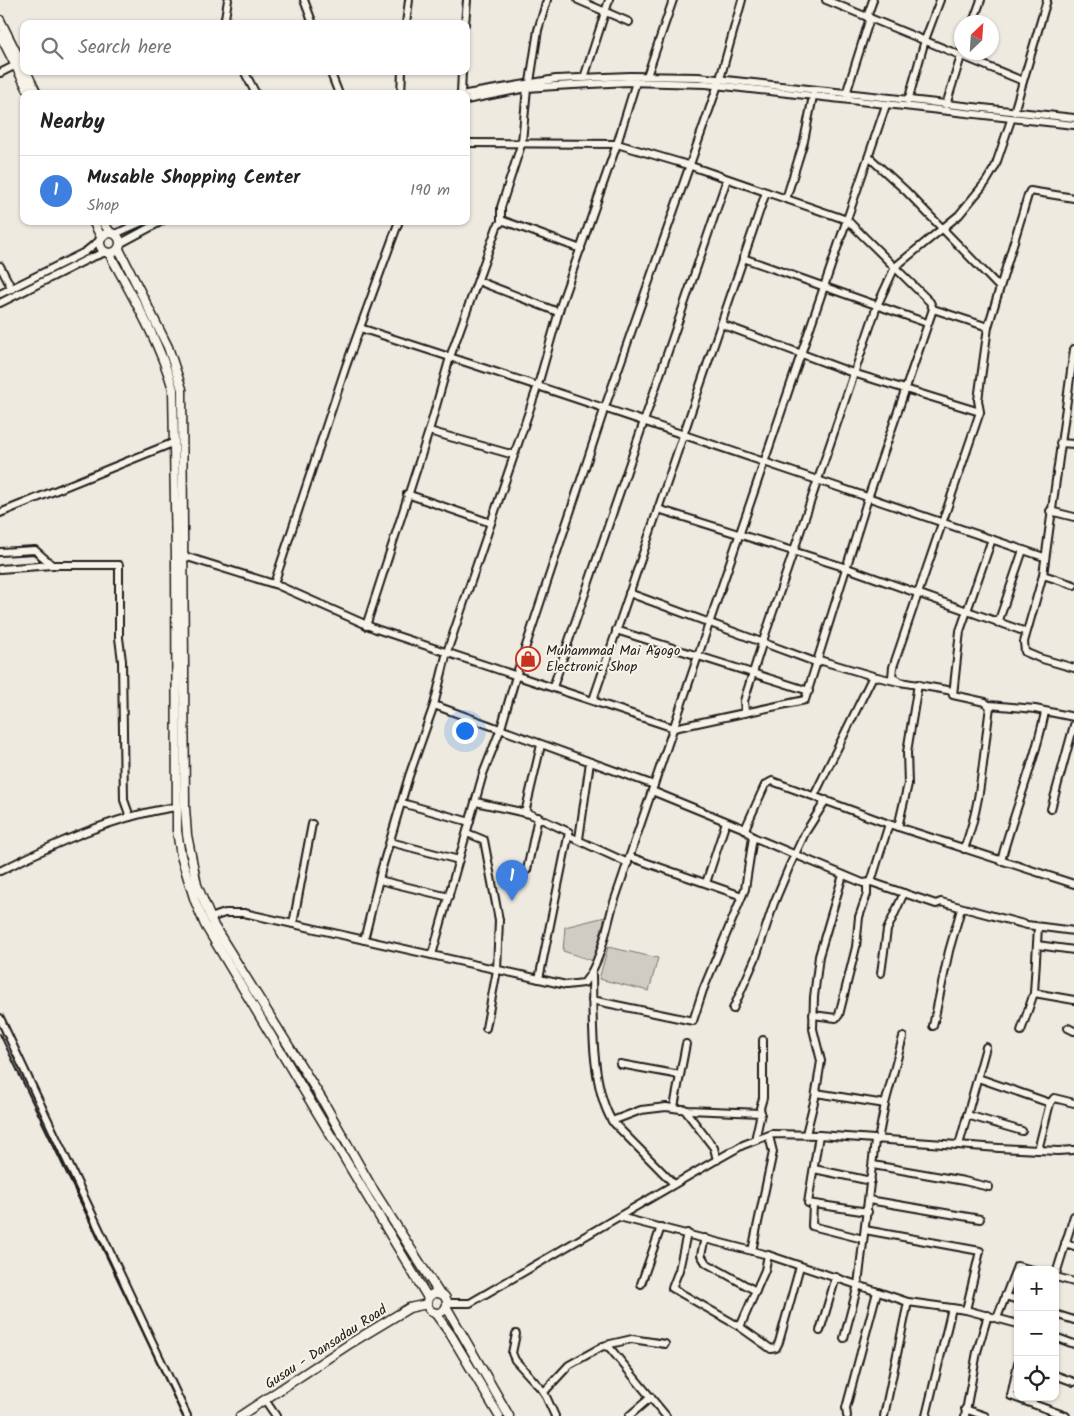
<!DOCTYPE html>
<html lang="en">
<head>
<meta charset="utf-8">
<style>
  :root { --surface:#fff; --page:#f2f2f2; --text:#222; --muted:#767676; --line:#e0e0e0; --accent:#c8321e }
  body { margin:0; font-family:Kalam,sans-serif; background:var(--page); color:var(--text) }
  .controls { position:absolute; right:15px; bottom:15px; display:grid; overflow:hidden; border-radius:10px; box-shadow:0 1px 4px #0004 }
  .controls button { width:45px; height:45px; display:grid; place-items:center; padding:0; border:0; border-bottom:1px solid var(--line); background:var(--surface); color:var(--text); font:25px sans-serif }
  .compass { position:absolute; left:954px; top:15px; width:45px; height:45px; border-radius:50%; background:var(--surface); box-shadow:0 1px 4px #0004; rotate:25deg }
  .you { position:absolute; left:464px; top:730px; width:18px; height:18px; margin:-12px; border:4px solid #fff; border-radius:50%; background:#1a73e8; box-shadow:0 0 0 8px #1a73e833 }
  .badge { display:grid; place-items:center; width:32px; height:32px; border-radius:50%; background:var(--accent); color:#fff; font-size:16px; font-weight:700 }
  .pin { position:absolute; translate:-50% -41px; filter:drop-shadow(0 1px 2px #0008) }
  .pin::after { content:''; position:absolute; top:26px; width:18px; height:15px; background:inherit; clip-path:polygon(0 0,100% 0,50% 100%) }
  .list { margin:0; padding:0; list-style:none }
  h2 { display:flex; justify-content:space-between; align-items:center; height:65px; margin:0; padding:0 20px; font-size:21px }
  h2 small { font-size:16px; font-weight:400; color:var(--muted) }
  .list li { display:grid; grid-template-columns:32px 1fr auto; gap:15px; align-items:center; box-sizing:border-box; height:70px; padding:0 20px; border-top:1px solid var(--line) }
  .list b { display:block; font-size:19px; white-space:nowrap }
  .list p { margin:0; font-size:16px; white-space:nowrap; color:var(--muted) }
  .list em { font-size:16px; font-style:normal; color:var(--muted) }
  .icon { flex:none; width:28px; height:28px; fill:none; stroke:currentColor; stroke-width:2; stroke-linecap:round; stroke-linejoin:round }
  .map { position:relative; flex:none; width:1074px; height:1416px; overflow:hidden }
  .search { position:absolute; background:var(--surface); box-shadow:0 1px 4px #0004; left:20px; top:20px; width:450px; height:55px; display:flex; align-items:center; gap:12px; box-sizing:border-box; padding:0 18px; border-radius:10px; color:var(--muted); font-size:19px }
  .panel { position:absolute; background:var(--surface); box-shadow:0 1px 4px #0004; left:20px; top:90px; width:450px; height:135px; border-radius:10px }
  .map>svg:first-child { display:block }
  .green { fill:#cfccc3; stroke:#767470 }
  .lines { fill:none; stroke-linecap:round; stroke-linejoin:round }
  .minor-casing { stroke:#1c1c1c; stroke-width:10 }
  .major-casing { stroke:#1c1c1c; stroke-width:11 }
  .minor { stroke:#f7f3e8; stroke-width:6 }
  .major { stroke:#f7f3e8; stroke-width:8 }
  .rail { stroke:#1c1c1c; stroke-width:2 }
  .labels { text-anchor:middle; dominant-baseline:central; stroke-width:4; stroke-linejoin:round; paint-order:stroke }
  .poi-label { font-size:14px; fill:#1c1c1c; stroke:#f7f3e8; text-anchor:start }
  .street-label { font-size:14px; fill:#1c1c1c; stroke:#f7f3e8 }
</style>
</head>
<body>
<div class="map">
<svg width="1074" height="1416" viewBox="0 0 1074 1416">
  <rect width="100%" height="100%" fill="#eeeae0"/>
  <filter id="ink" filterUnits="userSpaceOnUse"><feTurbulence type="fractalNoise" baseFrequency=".02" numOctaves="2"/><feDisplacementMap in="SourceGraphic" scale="10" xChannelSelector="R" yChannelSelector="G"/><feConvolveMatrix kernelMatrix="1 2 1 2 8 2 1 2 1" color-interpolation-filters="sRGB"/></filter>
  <g filter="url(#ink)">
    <!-- green -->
    <g class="green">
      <path d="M605 917 593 961 563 951 565 927Z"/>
      <path d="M608 947 658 958 649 991 599 979Z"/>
    </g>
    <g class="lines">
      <defs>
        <g id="minor">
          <path d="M304 0 313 24"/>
          <path d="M578 0 629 22"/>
          <path d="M826 0 1023 81"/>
          <path d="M867 17 873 0"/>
          <path d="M973 22 981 0"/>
          <path d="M224 24 228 0"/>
          <path d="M406 24 409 0"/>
          <path d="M465 24 467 0"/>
          <path d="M244 71 256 94"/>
          <path d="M330 71 339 94"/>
          <path d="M0 73 16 65"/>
          <path d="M647 76 673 0"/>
          <path d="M584 78 609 0"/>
          <path d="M530 82 538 30 547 0"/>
          <path d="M401 94 402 71"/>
          <path d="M461 94 462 71"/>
          <path d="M466 94 556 79 630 76 698 77 1074 118"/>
          <path d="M846 94 870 18"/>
          <path d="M466 100 527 88 555 86 628 82 706 84 1074 125"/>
          <path d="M908 101 925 40 940 0"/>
          <path d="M946 105 962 53"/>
          <path d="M1014 112 1047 0"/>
          <path d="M466 143 617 144 688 165 847 220 930 302 933 309 988 327"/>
          <path d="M869 157 906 191 999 287"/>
          <path d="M786 199 804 141 813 96"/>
          <path d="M501 222V207L522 142 527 88"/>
          <path d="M115 234 144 221"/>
          <path d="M121 243 162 221"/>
          <path d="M743 258 927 323"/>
          <path d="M0 266 12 289"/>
          <path d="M478 281 558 312"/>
          <path d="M0 294 85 252 100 240"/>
          <path d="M0 303 90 258 106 252"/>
          <path d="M721 324 853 373 980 412"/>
          <path d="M360 328C589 401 816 480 1044 557"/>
          <path d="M1074 349 1043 575 1024 642 1025 652 1039 658 1074 668"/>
          <path d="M429 431 514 455"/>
          <path d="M1060 443 1074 444"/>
          <path d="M407 494 491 523"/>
          <path d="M658 509 847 568 1026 632"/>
          <path d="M1050 511 1074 517"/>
          <path d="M0 513 175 442"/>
          <path d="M0 552 35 550 52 565"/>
          <path d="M184 556 277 585 376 629 674 728 805 700 868 498 933 309"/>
          <path d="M0 569 52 565H119V638L122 661 124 800 130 817"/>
          <path d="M1043 575 1074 585"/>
          <path d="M274 584 346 366 399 221"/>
          <path d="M629 593 818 663"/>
          <path d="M998 623 1023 550"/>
          <path d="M366 626 429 431 450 357 497 227 501 222 504 221 581 249"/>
          <path d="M616 630 809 691"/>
          <path d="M819 660 873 676"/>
          <path d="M553 687 727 179"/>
          <path d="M953 691 900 682 892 677 893 667 980 412 978 400 988 327 1028 195 1030 191 1074 198"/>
          <path d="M593 700 766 192"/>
          <path d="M434 705 654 785"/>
          <path d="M989 705 1035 709 1074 717"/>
          <path d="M745 713 744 701 763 641 877 306 895 267 959 215 986 182 995 167 1011 120"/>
          <path d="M652 791 745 829 765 785 772 781 889 824 1074 884"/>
          <path d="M814 796 873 676 899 682"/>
          <path d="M476 802 530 814 569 832 539 979"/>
          <path d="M402 803 470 822"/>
          <path d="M1051 809 1074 725"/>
          <path d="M525 813 541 745"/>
          <path d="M898 827 908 784 907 752 918 684"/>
          <path d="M467 833 484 840 499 920 497 970 486 1028"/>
          <path d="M569 836 628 863"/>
          <path d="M753 837 863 883 871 882 936 904 941 902 1027 925 1074 931"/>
          <path d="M579 839 590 762"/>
          <path d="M390 842 459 860"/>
          <path d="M964 849C982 803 983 755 990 707L985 702 953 695 960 631 992 539"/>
          <path d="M630 857 742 896"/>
          <path d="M1001 861C1014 811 1035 763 1045 712"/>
          <path d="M527 870 538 817"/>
          <path d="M0 871C56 843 114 816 176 807"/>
          <path d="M379 880 449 897"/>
          <path d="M871 882 889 824"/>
          <path d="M706 883 726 822"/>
          <path d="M210 918 225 913H244L566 985 584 983C601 962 606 930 613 905L886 105"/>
          <path d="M293 924 312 824"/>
          <path d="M364 940 381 871 409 776 434 705 447 652 538 385 561 304 617 144 636 82"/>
          <path d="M1037 945 1074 950"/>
          <path d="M432 955 483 774 501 728 516 676 605 407 720 79 742 0"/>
          <path d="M881 973 887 930 904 893"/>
          <path d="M592 974C593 1017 590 1084 612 1121L674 1184"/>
          <path d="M1034 993 1074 1000"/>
          <path d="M592 1000 693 1021 703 990 745 889 753 837 745 829"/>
          <path d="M733 1009 756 957 774 903 790 865 805 833 826 800"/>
          <path d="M813 1015 836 1018 839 1015 856 947 859 917 867 894V883"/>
          <path d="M0 1018 187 1416"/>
          <path d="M933 1026 949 951 961 909"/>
          <path d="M1068 1028 1074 1031"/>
          <path d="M1021 1031 1034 993 1038 927"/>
          <path d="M620 1064 680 1075"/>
          <path d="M978 1078 1050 1103"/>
          <path d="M816 1093 885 1104"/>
          <path d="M674 1107 686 1044"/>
          <path d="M684 1109 714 1148 717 1160"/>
          <path d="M761 1113 760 1108 763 1098V1040"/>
          <path d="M967 1115 1022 1131"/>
          <path d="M612 1121 641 1110 666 1107 688 1110 761 1113 755 1140"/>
          <path d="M806 1134 815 1098 821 1061 813 1029 814 997 819 956 843 875"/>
          <path d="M819 1135 808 1203 868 1212"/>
          <path d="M878 1140 885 1104 903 1037"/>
          <path d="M959 1145 986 1047"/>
          <path d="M1038 1150 1050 1103 1054 1098 1074 1103"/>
          <path d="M873 1165 964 1181 989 1187"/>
          <path d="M814 1169 871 1181"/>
          <path d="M869 1200 980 1219"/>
          <path d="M813 1205 812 1226 863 1239"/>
          <path d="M619 1217 768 1255 908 1302 966 1310 1018 1324"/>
          <path d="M865 1230 980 1251 966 1310"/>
          <path d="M687 1233 679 1270 672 1288 740 1327 771 1349 776 1348 779 1342 800 1266"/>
          <path d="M705 1238 701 1255 706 1263 756 1291"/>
          <path d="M1065 1243 1074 1246"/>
          <path d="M752 1251 773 1152 769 1136"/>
          <path d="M1055 1277 1074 1216"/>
          <path d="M1056 1277 1074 1282"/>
          <path d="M641 1284 661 1227"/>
          <path d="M1005 1296 1018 1300"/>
          <path d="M448 1303H470L711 1163 743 1145 772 1134 819 1135 999 1148 1058 1151 1074 1150"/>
          <path d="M1055 1314 1074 1320"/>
          <path d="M997 1318 1017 1266 1033 1270"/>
          <path d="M740 1327 765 1270 768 1255"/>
          <path d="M820 1331 836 1277"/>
          <path d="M516 1334 512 1353 515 1360 544 1392"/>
          <path d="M1055 1337 1074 1344"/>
          <path d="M844 1338 858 1285 875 1141"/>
          <path d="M606 1345 632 1339 665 1344"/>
          <path d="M1018 1363 1011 1396 1066 1416"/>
          <path d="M1055 1375 1074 1382"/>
          <path d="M265 1400 276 1416"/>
          <path d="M965 1409 985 1416"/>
          <path d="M555 1416 544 1392 569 1365 603 1346 609 1347 666 1416"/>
          <path d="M629 1416 651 1397"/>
          <path d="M847 1416 846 1408 877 1292"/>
          <path d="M884 1416 908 1302"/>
          <path d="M926 1416 952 1308"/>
          <path d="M965 1416 977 1352 988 1315"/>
        </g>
        <g id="major">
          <path d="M0 20 24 68"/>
          <path d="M0 35 30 94"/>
          <path d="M26 71 37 94"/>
          <path d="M93 221 101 237"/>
          <path d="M102 221 110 232"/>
          <circle cx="110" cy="243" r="10"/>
          <path d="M119 249 168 347 182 389 185 808 187 835 197 885 214 926 323 1101 371 1186 439 1293"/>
          <path d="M109 253C133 297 159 341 173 389L176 558 177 831 181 856 195 901 205 925 428 1298"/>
          <circle cx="437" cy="1303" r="10"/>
          <path d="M447 1308 509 1416"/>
          <path d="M435 1313 451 1335 499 1416"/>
          <path d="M240 1416 351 1343 409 1308 427 1304"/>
        </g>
      </defs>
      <!-- minor casing -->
      <use href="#minor" class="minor-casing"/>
      <!-- major casing -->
      <use href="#major" class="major-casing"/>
      <!-- minor -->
      <use href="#minor" class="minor"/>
      <!-- major -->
      <use href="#major" class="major"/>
      <!-- rail -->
      <path class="rail" d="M0 1034 183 1416"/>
    </g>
  </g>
  <!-- icons -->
  <defs>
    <symbol id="shop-ring" viewBox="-11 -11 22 22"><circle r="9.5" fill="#f7f3e8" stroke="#c8321e" stroke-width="1.5"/><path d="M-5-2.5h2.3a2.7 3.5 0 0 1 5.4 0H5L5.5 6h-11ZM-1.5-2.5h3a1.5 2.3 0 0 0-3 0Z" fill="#c8321e"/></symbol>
  </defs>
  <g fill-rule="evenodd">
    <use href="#shop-ring" x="514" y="645" width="28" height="28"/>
  </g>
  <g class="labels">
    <!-- poi labels -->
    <g class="poi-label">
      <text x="546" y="651">Muhammad Mai Agogo<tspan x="546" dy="16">Electronic Shop</tspan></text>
    </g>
    <!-- street labels -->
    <g class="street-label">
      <text transform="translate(326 1347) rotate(-33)">Gusau - Dansadau Road</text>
    </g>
  </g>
</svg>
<div class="controls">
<button>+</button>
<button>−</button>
<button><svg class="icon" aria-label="locate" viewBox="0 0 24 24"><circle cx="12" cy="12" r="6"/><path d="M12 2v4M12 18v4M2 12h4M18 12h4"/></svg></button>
</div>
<svg class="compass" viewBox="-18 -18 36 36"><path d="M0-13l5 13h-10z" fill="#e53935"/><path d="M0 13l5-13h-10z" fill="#767676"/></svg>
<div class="you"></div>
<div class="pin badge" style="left:512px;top:901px;background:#3f7fe0">1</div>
<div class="search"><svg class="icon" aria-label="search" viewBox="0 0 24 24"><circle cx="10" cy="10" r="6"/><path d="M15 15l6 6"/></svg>Search here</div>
<section class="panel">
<h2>Nearby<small></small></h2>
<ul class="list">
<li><span class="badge" style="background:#3f7fe0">1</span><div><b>Musable Shopping Center</b><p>Shop</p></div><em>190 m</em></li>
</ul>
</section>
</div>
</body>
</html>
